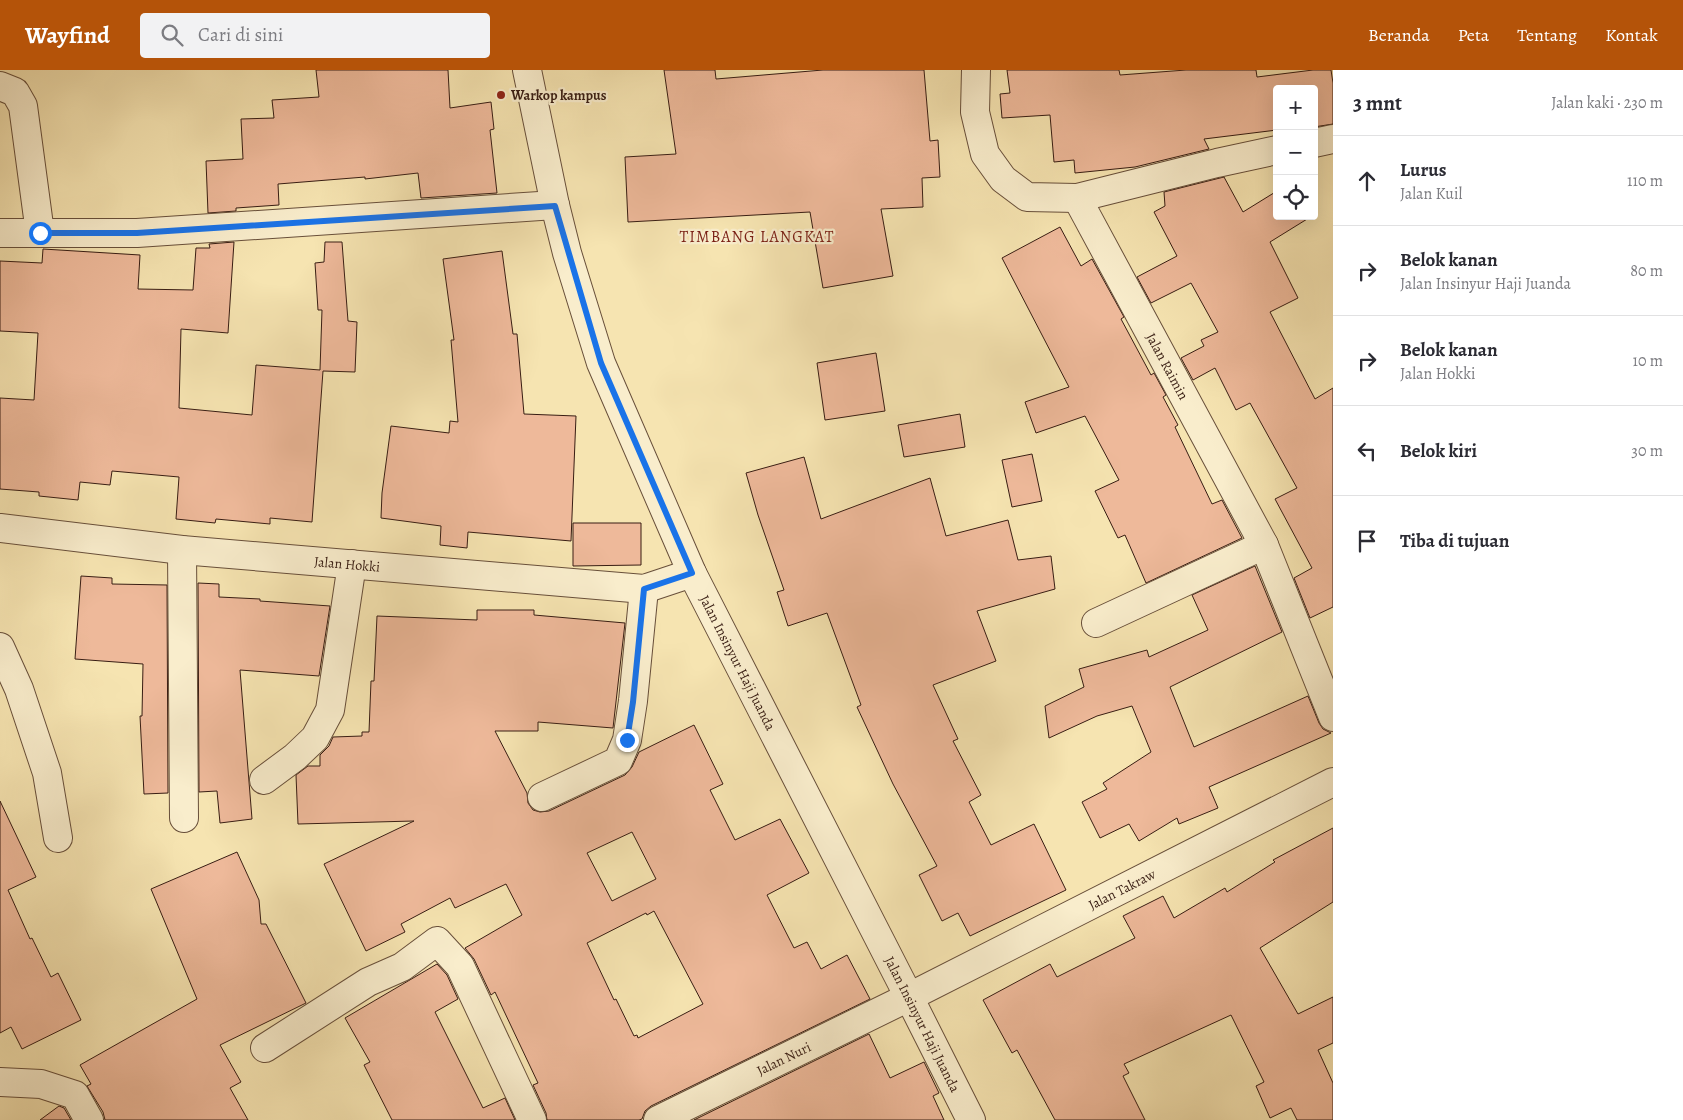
<!DOCTYPE html>
<html lang="id">
<head>
<meta charset="utf-8">
<style>
  :root { --surface:#fff; --page:#f2f2f3; --text:#2b2b33; --muted:#7c7c81; --line:#e1e1e2; --accent:#b45309 }
  body { margin:0; font-family:Alegreya,serif; background:var(--page); color:var(--text) }
  .controls { position:absolute; right:15px; top:15px; display:grid; overflow:hidden; border-radius:5px; box-shadow:0 5px 20px #0002 }
  .controls button { width:45px; height:45px; display:grid; place-items:center; padding:0; border:0; border-bottom:1px solid var(--line); background:var(--surface); color:var(--text); font:25px sans-serif }
  .stop { position:absolute; width:15px; height:15px; margin:-11px; border:4px solid #1a73e8; border-radius:50%; background:#fff }
  .stop.end { background:#1a73e8; border-color:#fff; box-shadow:0 1px 5px #0008 }
  .list { margin:0; padding:0; list-style:none }
  h2 { display:flex; justify-content:space-between; align-items:center; height:65px; margin:0; padding:0 20px; font-size:21px }
  h2 small { font-size:16px; font-weight:400; color:var(--muted) }
  .list li { display:grid; grid-template-columns:32px 1fr auto; gap:15px; align-items:center; box-sizing:border-box; height:90px; padding:0 20px; border-top:1px solid var(--line) }
  .list b { display:block; font-size:19px; white-space:nowrap }
  .list p { margin:0; font-size:16px; white-space:nowrap; color:var(--muted) }
  .list em { font-size:16px; font-style:normal; color:var(--muted) }
  .icon { flex:none; width:28px; height:28px; fill:none; stroke:currentColor; stroke-width:2; stroke-linecap:round; stroke-linejoin:round }
  .map { position:relative; flex:none; width:1333px; height:1050px; overflow:hidden }
  header { display:flex; align-items:center; gap:30px; box-sizing:border-box; height:70px; padding:0 25px; background:var(--accent); color:#fff }
  header strong { font-size:24px }
  nav { display:flex; gap:28px; margin-inline-start:auto; font-size:18px }
  .search { width:350px; height:45px; background:var(--page); display:flex; align-items:center; gap:12px; box-sizing:border-box; padding:0 18px; border-radius:5px; color:var(--muted); font-size:19px }
  main { display:flex }
  aside { flex:1; background:var(--surface) }
  .map>svg:first-child { display:block }
  .building { fill:#eeb99a; stroke:#381d13; fill-rule:evenodd }
  .lines { fill:none; stroke-linecap:round; stroke-linejoin:round }
  .minor-casing { stroke:#684f3a; stroke-width:30 }
  .minor { stroke:#f9edcc; stroke-width:28 }
  .route { stroke:#1a73e8; stroke-width:6 }
  .poi-dot { fill:#8f2418; stroke:#f9edcc; stroke-width:2 }
  .labels { text-anchor:middle; dominant-baseline:central; stroke-width:4.5; stroke-linejoin:round; paint-order:stroke }
  .poi-label { font-size:14px; font-weight:bold; fill:#381d13; stroke:#f9edcc; text-anchor:start }
  .street-label { font-size:14px; fill:#381d13; stroke:#f9edcc }
  .quarter-label { font-size:16px; letter-spacing:1px; fill:#7a1f14; stroke:#f9edcc }
</style>
</head>
<body>
<header>
<strong>Wayfind</strong>
<div class="search"><svg class="icon" aria-label="search" viewBox="0 0 24 24"><circle cx="10" cy="10" r="6"/><path d="M15 15l6 6"/></svg>Cari di sini</div>
<nav><a>Beranda</a><a>Peta</a><a>Tentang</a><a>Kontak</a></nav>
</header>
<main>
<div class="map">
<svg width="1333" height="1050" viewBox="0 0 1333 1050">
  <rect width="100%" height="100%" fill="#f6e4b1"/>
  <filter id="stains"><feTurbulence type="fractalNoise" baseFrequency=".004" numOctaves="4"/><feColorMatrix values="0 0 0 0 .2 0 0 0 0 .09 0 0 0 0 .02 0 0 0 .5 -.17"/></filter>
  <radialGradient id="worn" r=".72"><stop offset=".6" stop-color="#630" stop-opacity="0"/><stop offset="1" stop-color="#630" stop-opacity=".3"/></radialGradient>
  <!-- building -->
  <g class="building">
    <path d="M316 0H448L450 38 491 32 494 59 490 60 497 123 421 128 418 103 365 109V107L278 114 279 135 236 138V141L208 143 206 91 243 89 241 49 274 48 272 30 319 27Z"/>
    <path d="M664 0H715L716 9 823 0H924L930 71 938 70 940 107 922 108 923 137 881 139 893 206 823 218 810 142 628 152 625 87 676 84Z"/>
    <path d="M1007 0H1119L1120 5 1186 0H1256L1257 7 1313 0H1331L1333 13V54L1314 57V19H1277V60L1204 69 1209 79 1135 97 1075 103 1074 90 1054 92 1050 45 1002 48 1000 24 1010 23Z"/>
    <path d="M1224 107 1243 142 1277 121V146H1312L1270 172 1298 228 1270 242 1315 329 1333 318V537L1310 548 1294 508 1312 498 1275 429 1297 418 1250 333 1236 340 1215 298 1193 310 1181 288 1204 276 1201 270 1218 262 1191 213 1151 233 1137 207 1177 186 1154 142 1165 136 1164 122Z"/>
    <path d="M1060 157 1081 196 1092 189 1124 247 1121 249 1151 305 1154 303 1166 325 1163 327 1178 355 1175 357 1212 434 1222 430 1242 468 1146 513 1125 465 1118 468 1095 421 1119 410 1085 346 1036 363 1025 332 1069 317 1002 188Z"/>
    <path d="M234 172 228 263 181 259 179 338 252 345 256 295 320 300 322 240H318L315 193 324 192 325 172H342L348 251 357 252 355 302 323 301 312 452 270 448V454L216 449 215 453 176 449 179 407 112 401 110 415 80 412 78 430 39 426V422L0 419V328L34 330 38 263 0 261V191L42 193 43 179 140 185 138 219 193 220 196 178H210L209 174Z"/>
    <path d="M502 181 513 264H517L524 344 576 346 571 471 468 462 467 478 440 475 441 456 381 448 382 423 391 356 449 363 450 351 458 352 451 270H454L443 189Z"/>
    <path d="M876 283 885 341 825 350 817 293Z"/>
    <path d="M960 344 965 377 904 387 898 355Z"/>
    <path d="M1032 384 1042 431 1012 437 1002 390Z"/>
    <path d="M804 387 821 449 930 408 946 466 1008 450 1018 490 1051 486 1055 519 977 541 996 591 933 615 958 669 953 671 981 725 969 732 991 775 1034 754 1066 820 970 866 958 843 942 851 919 805 937 796 893 714 857 637 861 635 827 543 788 556 777 522 784 520 758 445 746 403Z"/>
    <path d="M573 453H641V495L573 496Z"/>
    <path d="M1255 496 1282 562 1170 617 1194 677 1308 626 1319 653 1323 659 1331 663 1209 717 1218 738 1179 754 1177 748 1139 771 1129 754 1100 768 1082 732 1107 719 1103 713 1151 682 1132 636 1097 646 1049 668 1045 636 1084 617 1079 599 1147 580 1149 587 1208 560 1192 525Z"/>
    <path d="M81 506 112 508V514L167 515 168 723 144 724 140 646H142L143 594 75 589Z"/>
    <path d="M198 513 219 514V527L260 529V531L330 536 319 606 240 600 252 749 220 753 217 721 199 722Z"/>
    <path d="M477 540H534V545L625 553 613 658 538 652V661H495L527 723 528 733 533 740 540 742 549 741 625 705 632 697 639 682 694 655 723 714 710 720 735 770 780 749 809 803 767 825 794 878 807 872 821 899 847 885 870 929 651 1036 645 1041 642 1049 639 1050H547L546 1043 533 1015 538 1013 495 922 491 925 474 889 465 878 522 845 506 814 455 838 450 828 401 854 405 862 366 881 324 794 414 751 298 754 296 705 308 696H320V685L329 676 333 667 362 666V662H369L371 611H374L377 546 477 550ZM632 762 656 809 612 831 587 783ZM654 841 703 934 638 968 637 965 634 966 616 929 614 930 587 873 646 843 647 845Z"/>
    <path d="M0 731 36 807 8 820 30 869 32 868 51 907 58 903 81 950 22 979 11 957 0 963Z"/>
    <path d="M1333 758V832L1260 878 1298 944 1333 927V973L1318 980 1333 1013V1050H1297L1291 1038 1270 1048 1256 1016 1264 1012 1231 945 1124 994 1129 1003 1123 1006 1145 1050H1055L1017 980 1012 983 983 930 1050 894 1057 907 1135 868 1123 846 1163 826 1174 848 1225 818 1227 822 1275 792 1273 790Z"/>
    <path d="M237 782 259 830 261 854H266L306 933 220 975 241 1012 230 1018 248 1050H105L103 1042 87 1016 91 1014 80 995 197 929 151 819Z"/>
    <path d="M437 894 447 905 458 929 435 942 483 1038 505 1028 515 1050H392L364 995 370 992 345 948Z"/>
    <path d="M869 964 890 1008 924 992 939 1023 933 1026 944 1050H694Z"/>
    <path d="M59 1036 64 1038 71 1050H40Z"/>
  </g>
  <g class="lines">
    <defs>
      <g id="minor">
        <path id="s1" d="M527 0 555 135 567 183 601 293 692 503 909 927 971 1050"/>
        <path d="M976 0 975 42 985 84 1003 109 1027 127 1077 128 1217 93 1277 80"/>
        <path d="M0 16 15 22 23 36 40 163"/>
        <path d="M1314 73 1333 69"/>
        <path id="s2" d="M1077 128 1264 475 1333 647"/>
        <path d="M0 163H137L555 135"/>
        <path id="s3" d="M0 458 182 480 644 519 692 503"/>
        <path d="M182 480 184 748"/>
        <path d="M1096 553 1264 475"/>
        <path d="M0 577 19 619 47 703 58 768"/>
        <path d="M264 710 295 687 315 668 330 640 352 494"/>
        <path d="M542 727 618 691 627 670 633 631 644 519"/>
        <path d="M265 978 368 912 402 897 437 871 460 896 532 1050"/>
        <path d="M0 1012 41 1014 75 1025 89 1050"/>
        <path id="s4" d="M658 1050 909 927 1333 712"/>
      </g>
    </defs>
    <!-- minor casing -->
    <use href="#minor" class="minor-casing"/>
    <!-- minor -->
    <use href="#minor" class="minor"/>
  </g>
  <g class="lines">
    <!-- route -->
    <path class="route" d="M40 163H137L555 136 601 293 692 503 644 519 633 632 627 670"/>
  </g>
  <!-- markers -->
  <circle class="poi-dot" cx="501" cy="25" r="5"/>
  <g class="labels">
    <!-- poi labels -->
    <g class="poi-label">
      <text x="511" y="25">Warkop kampus</text>
    </g>
    <!-- street labels -->
    <g class="street-label">
      <text stroke="none"><textPath href="#s2" startOffset="191">Jalan Raimin</textPath></text>
      <text stroke="none"><textPath href="#s3" startOffset="349">Jalan Hokki</textPath></text>
      <text stroke="none"><textPath href="#s1" startOffset="632">Jalan Insinyur Haji Juanda</textPath></text>
      <text stroke="none"><textPath href="#s4" startOffset="518">Jalan Takraw</textPath></text>
      <text stroke="none"><textPath href="#s1" startOffset="1038">Jalan Insinyur Haji Juanda</textPath></text>
      <text stroke="none"><textPath href="#s4" startOffset="140">Jalan Nuri</textPath></text>
    </g>
    <!-- quarter labels -->
    <g class="quarter-label">
      <text x="757" y="167">TIMBANG LANGKAT</text>
    </g>
  </g>
  <rect width="100%" height="100%" filter="url(#stains)"/>
  <rect width="100%" height="100%" fill="url(#worn)"/>
</svg>
<div class="controls">
<button>+</button>
<button>−</button>
<button><svg class="icon" aria-label="locate" viewBox="0 0 24 24"><circle cx="12" cy="12" r="6"/><path d="M12 2v4M12 18v4M2 12h4M18 12h4"/></svg></button>
</div>
<div class="stop" style="left:40px;top:163px"></div>
<div class="stop end" style="left:627px;top:670px"></div>
</div>
<aside>
<h2>3 mnt<small>Jalan kaki · 230 m</small></h2>
<ul class="list">
<li><svg class="icon" aria-label="ahead" viewBox="0 0 24 24"><path d="M12 20V5M6 11l6-6 6 6"/></svg><div><b>Lurus</b><p>Jalan Kuil</p></div><em>110 m</em></li>
<li><svg class="icon" aria-label="right" viewBox="0 0 24 24"><path d="M7 20v-9h11M14 6l5 5-5 5"/></svg><div><b>Belok kanan</b><p>Jalan Insinyur Haji Juanda</p></div><em>80 m</em></li>
<li><svg class="icon" aria-label="right" viewBox="0 0 24 24"><path d="M7 20v-9h11M14 6l5 5-5 5"/></svg><div><b>Belok kanan</b><p>Jalan Hokki</p></div><em>10 m</em></li>
<li><svg class="icon" aria-label="left" viewBox="0 0 24 24"><path d="M17 20v-9H6M10 6l-5 5 5 5"/></svg><div><b>Belok kiri</b></div><em>30 m</em></li>
<li><svg class="icon" aria-label="arrive" viewBox="0 0 24 24"><path d="M6 21V4h12l-3 4 3 4H6"/></svg><div><b>Tiba di tujuan</b></div></li>
</ul>
</aside>
</main>
</body>
</html>
